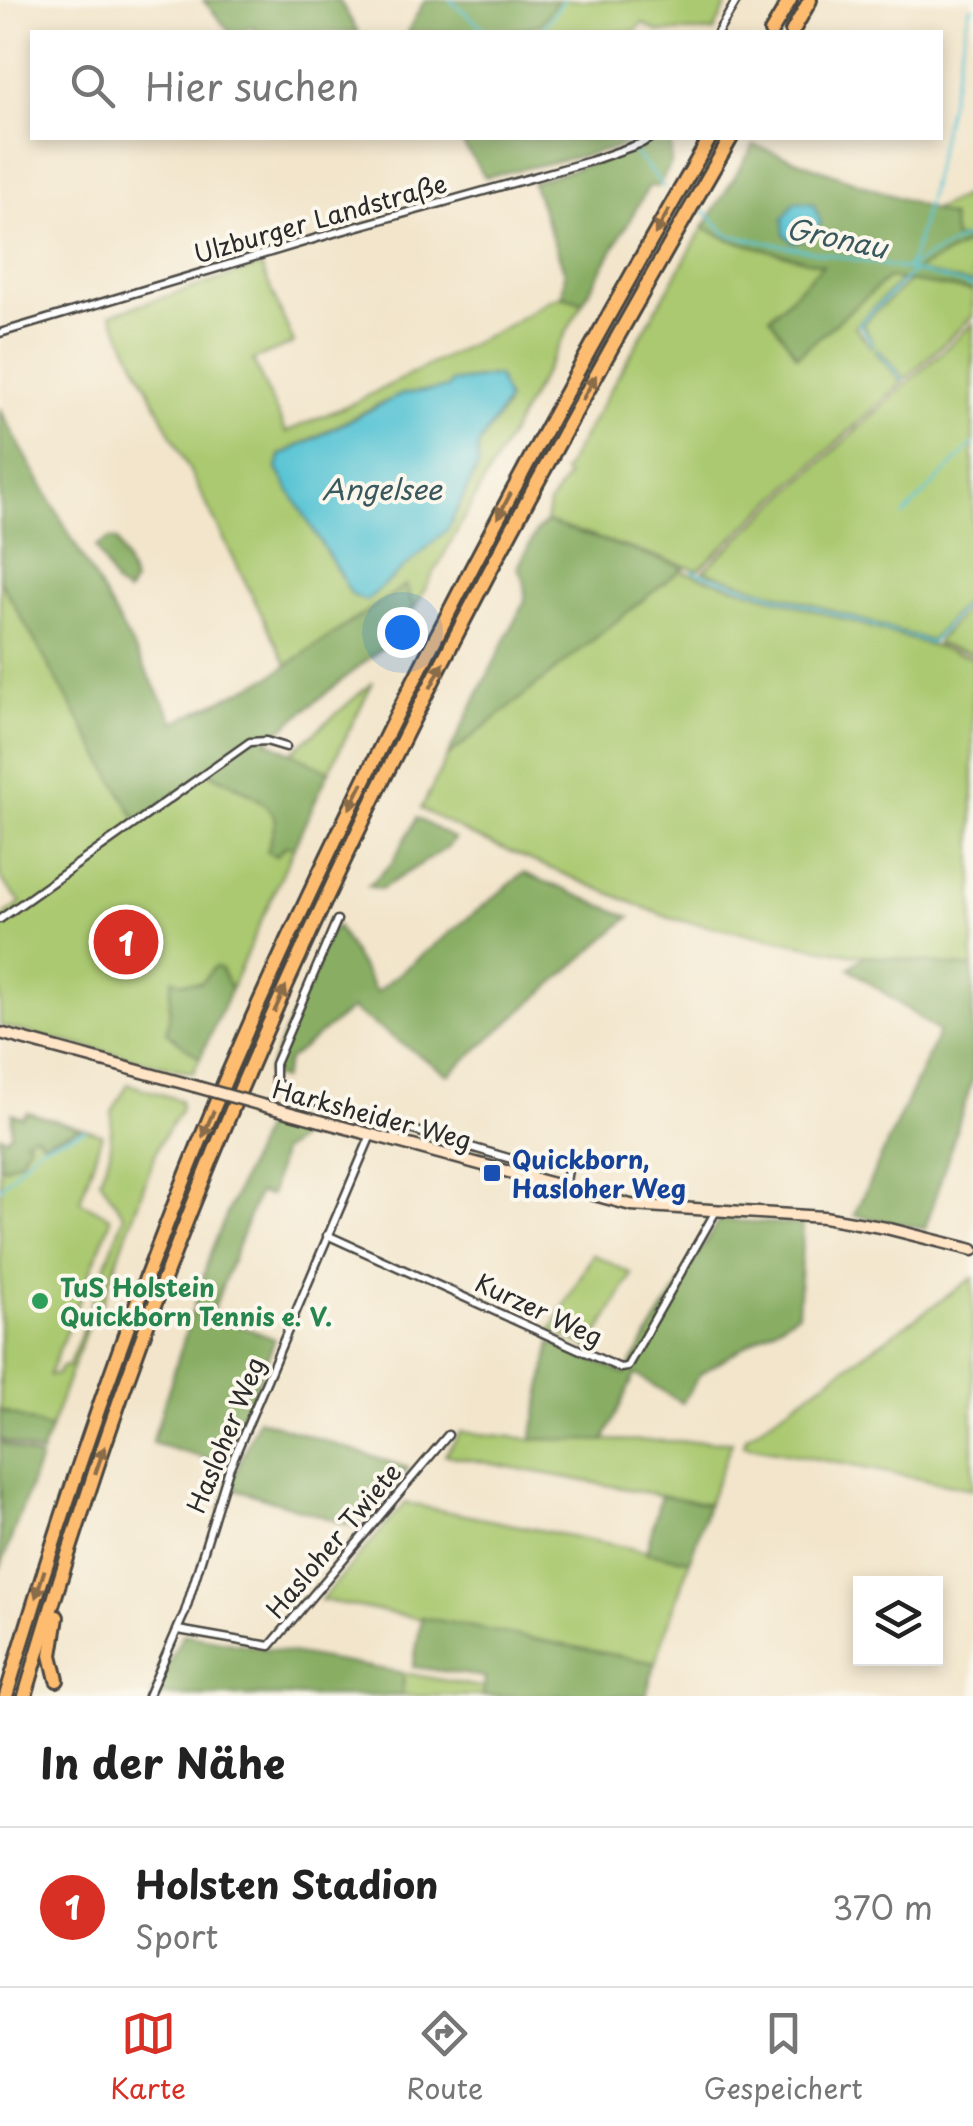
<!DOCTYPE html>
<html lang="de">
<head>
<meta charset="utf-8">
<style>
  :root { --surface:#fff; --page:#f2f2f2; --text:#222; --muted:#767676; --line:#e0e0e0; --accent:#d93025 }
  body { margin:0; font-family:"Playpen Sans",sans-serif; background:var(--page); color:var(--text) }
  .controls { position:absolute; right:30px; bottom:30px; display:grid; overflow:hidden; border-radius:0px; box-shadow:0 5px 15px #0003 }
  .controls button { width:90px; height:90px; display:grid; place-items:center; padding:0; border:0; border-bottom:2px solid var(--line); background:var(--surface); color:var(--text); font:50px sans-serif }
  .you { position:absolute; left:402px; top:632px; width:35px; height:35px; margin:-25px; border:8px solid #fff; border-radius:50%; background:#1a73e8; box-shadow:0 0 0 15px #1a73e833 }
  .badge { display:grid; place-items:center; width:65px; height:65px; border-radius:50%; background:var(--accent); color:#fff; font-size:32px; font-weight:700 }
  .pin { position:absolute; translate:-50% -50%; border:5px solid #fff; box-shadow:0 2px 10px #0006 }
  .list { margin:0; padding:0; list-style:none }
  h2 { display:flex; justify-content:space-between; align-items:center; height:130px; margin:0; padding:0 40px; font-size:42px }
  h2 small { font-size:32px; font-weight:400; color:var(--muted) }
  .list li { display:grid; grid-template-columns:65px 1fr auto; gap:30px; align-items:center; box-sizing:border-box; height:160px; padding:0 40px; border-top:2px solid var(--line) }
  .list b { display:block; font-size:38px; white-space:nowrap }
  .list p { margin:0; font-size:32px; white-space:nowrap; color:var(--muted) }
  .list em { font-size:32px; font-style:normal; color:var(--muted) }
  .icon { flex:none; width:55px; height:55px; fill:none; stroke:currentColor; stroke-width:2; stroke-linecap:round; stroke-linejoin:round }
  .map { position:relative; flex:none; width:973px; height:1696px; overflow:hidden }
  .search { position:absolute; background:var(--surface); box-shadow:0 5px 15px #0003; left:30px; right:30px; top:30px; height:110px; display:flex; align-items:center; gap:25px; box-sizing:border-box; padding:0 35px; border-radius:0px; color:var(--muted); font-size:38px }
  .sheet { height:290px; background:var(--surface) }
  nav { display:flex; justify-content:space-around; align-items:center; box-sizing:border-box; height:140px; border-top:2px solid var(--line); background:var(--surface); font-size:28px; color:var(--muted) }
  nav a { display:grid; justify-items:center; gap:5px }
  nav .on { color:var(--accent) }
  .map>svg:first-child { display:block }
  .green { fill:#abc971; stroke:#6b7a4e; stroke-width:2.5; fill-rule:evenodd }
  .forest { fill:#88ad63; stroke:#5a6c47; stroke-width:2.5 }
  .water { fill:#59c4d4; stroke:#427880; stroke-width:2.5 }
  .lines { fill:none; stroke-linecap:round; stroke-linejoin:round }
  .stream { stroke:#59c4d4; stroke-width:2.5 }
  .street-casing { stroke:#494743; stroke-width:11 }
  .secondary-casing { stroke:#494743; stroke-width:15 }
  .highway-casing { stroke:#494743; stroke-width:18 }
  .street { stroke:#fff; stroke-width:6 }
  .secondary { stroke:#ffe4c6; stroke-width:10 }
  .highway { stroke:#febc70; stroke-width:12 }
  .secondary-bridge-casing { stroke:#494743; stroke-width:15; stroke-linecap:butt }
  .secondary-bridge { stroke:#ffe4c6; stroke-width:10 }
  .oneway { fill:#8a6c4a }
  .transit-dot { fill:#1a4fb4; stroke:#fbf7ec; stroke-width:4 }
  .leisure-dot { fill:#2e9e5b; stroke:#fbf7ec; stroke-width:4 }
  .labels { text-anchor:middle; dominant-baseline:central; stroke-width:8; stroke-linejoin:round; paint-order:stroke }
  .street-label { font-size:25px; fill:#2b2b2b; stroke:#fbf7ec }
  .transit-label { font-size:25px; font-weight:bold; fill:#164399; stroke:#fbf7ec; text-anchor:start }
  .leisure-label { font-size:25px; font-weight:bold; fill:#27864d; stroke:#fbf7ec; text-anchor:start }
  .water-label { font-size:28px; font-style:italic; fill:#39595e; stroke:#fbf7ec }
</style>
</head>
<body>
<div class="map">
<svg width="973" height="1696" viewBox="0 0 973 1696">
  <rect width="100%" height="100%" fill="#fbf7ec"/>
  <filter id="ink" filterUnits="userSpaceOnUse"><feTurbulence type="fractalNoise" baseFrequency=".01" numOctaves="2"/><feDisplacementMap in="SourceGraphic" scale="20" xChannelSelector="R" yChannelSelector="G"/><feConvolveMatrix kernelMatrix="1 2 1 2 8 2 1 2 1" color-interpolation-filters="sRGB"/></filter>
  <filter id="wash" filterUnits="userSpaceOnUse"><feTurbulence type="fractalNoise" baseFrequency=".0048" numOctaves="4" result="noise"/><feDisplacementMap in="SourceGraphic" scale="40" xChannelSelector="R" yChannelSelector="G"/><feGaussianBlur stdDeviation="2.25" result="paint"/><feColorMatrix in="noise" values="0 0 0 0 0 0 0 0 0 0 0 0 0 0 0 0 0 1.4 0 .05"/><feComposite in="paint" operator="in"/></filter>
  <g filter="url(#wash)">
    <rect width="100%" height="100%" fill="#f2e5cb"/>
    <!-- green -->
    <g class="green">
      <path d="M558 0H729L714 32H659L642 23 635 32H507L541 24Z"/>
      <path d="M973 192V284L914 271 966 244 954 239 951 217 931 211Z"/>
      <path d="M703 228 728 238 824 265 770 317 797 356 888 278 902 279 855 326 871 347 874 344 862 324 910 280 973 291V316L906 379 878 349 875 351 902 383 698 570 546 522 549 504 567 477 563 472Z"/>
      <path d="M261 266 294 343 253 360 286 432 353 403 509 325 549 300 562 296 583 302 414 609 405 586 287 665 111 314ZM492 376 506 406 478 446V467L455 515 352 595 277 469 280 455 377 405 409 393 448 388 451 382Z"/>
      <path d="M973 323V592L931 641 703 571Z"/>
      <path d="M679 570 973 658V968L849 954 669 918 473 836 421 809 447 757Z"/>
      <path d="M0 580 22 617 207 772C222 779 270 800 274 816 276 823 273 833 272 840L294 847 231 989 209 976 201 983 180 982 173 978C167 994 173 1012 167 1032L200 1058 193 1073 0 1026V919L21 903 0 878Z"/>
      <path d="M973 600V654L937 644 938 640Z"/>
      <path d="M373 682 329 771 291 753Z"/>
      <path d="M128 1084 180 1100 181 1109 159 1144 98 1314 89 1310 124 1216 100 1179 110 1153 112 1112Z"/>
      <path d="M81 1128 102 1134 80 1201 110 1217V1222L49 1375H56L62 1366 68 1367 87 1319 89 1322 50 1429 0 1410V1165L5 1167 21 1160 28 1143 25 1139 35 1134 44 1142Z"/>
      <path d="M593 1254 632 1274 590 1349 551 1330Z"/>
      <path d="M973 1278V1489L744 1445 746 1437Z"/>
      <path d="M461 1432 532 1439 732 1442 708 1504 445 1455Z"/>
      <path d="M405 1503 690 1560 655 1663 321 1600Z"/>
      <path d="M404 1673 485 1688 483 1696H402Z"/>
    </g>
    <!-- forest -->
    <g class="forest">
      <path d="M203 0H339L358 32H256L253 26 242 32H230Z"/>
      <path d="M425 0H558L541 24 507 32H407Z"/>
      <path d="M459 138H641L613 149 485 177Z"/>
      <path d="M654 138H671V164L658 187 649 186 583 302 562 296 565 273 532 182 643 147Z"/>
      <path d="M754 145 951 217 954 239 969 238 966 244 915 271 973 284V291L888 278 797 356 770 317 823 265 731 240 703 228Z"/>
      <path d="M0 410 175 722 270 677 406 585 414 609 398 635 267 741 329 771 294 847 286 846 276 856 267 852 276 819C264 796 230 782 208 772L137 821 0 580Z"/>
      <path d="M546 522 684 567 447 757 525 600V584L518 567 536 532Z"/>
      <path d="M109 539 117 540 134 582 127 593 116 586 96 547Z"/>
      <path d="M417 818 454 839 448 847 381 889 368 886 392 863Z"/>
      <path d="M524 873 630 917 448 1075 351 1009 288 1060 282 1080 267 1073 329 933 337 926 376 992Z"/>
      <path d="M866 955 973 968V1078L925 1229 854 1215 939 1032 849 968Z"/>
      <path d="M215 966 221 969 231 989 200 1058 166 1032C173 1010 167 996 173 978L180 982 201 983Z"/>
      <path d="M27 1112 81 1128 43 1142 35 1134 25 1139 29 1142 21 1160 4 1167 0 1165V1135L6 1138 11 1133 12 1113 22 1117Z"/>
      <path d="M269 1115 313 1128 281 1152 271 1195 258 1193 211 1315 275 1339 225 1464 152 1443 211 1251Z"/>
      <path d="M719 1220 803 1225 798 1313 700 1374 682 1403 635 1374 604 1441 532 1439 551 1342 625 1374Z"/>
      <path d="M0 1410 50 1429 41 1455 0 1439Z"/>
      <path d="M258 1419 408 1468 356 1527 229 1487Z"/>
      <path d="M0 1442 40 1459 0 1569Z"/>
      <path d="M661 1495 708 1504 690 1560 646 1553Z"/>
      <path d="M422 1617 655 1663 646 1696H483L485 1677 413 1667Z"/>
      <path d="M183 1634 404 1673 402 1696H152Z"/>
    </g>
    <!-- water -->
    <g class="water">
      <path d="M795 202 813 204 821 223 808 239 793 242 784 234 783 219Z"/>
      <path d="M498 376 507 401 478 446V466L447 530 366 601 352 595 277 469 280 456 402 394 448 388 451 382Z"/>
    </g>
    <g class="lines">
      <!-- stream -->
      <g class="stream">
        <path d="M450 0 488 32"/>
        <path d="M535 32 541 31 564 0"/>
        <path d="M619 138 627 144"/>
        <path d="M632 150 664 187"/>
        <path d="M928 199 970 7H973"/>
        <path d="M703 210 728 235 914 271 973 286"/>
        <path d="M908 267 970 235 973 237"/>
        <path d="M907 268 914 253 927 203"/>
        <path d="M873 345 859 324 914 271"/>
        <path d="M877 350 904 381"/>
        <path d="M903 516 973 444"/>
        <path d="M693 571 931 643 973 595"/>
        <path d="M0 1188 38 1147 85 1130"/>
      </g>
    </g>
  </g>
  <g filter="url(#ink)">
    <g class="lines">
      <defs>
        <g id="street">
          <path d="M718 32 737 0"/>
          <path d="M0 333 334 233 591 161 642 143 650 138"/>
          <path d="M0 919 250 742 266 741 286 747"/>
          <path d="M337 920 275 1064V1081L290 1094 515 1160 560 1162 568 1170 565 1187"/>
          <path d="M327 1235 620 1368 627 1367 716 1211"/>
          <path d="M178 1630 270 1646 448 1435"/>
          <path d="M148 1696 185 1612 229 1469 371 1135"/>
        </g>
        <g id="secondary">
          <path d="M0 1033 194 1086"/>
          <path d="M265 1106 631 1205 824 1217 886 1228 973 1250"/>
        </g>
        <g id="highway">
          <path d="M771 32 790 0"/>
          <path d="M792 32 810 0"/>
          <path d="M57 1617 51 1655 57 1680"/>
          <path d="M6 1696C76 1460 159 1226 260 1001 394 705 547 418 710 138"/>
          <path d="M25 1696C93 1462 176 1231 276 1008 409 709 567 421 731 138"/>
        </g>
      </defs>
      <!-- street casing -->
      <use href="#street" class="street-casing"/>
      <!-- secondary casing -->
      <use href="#secondary" class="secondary-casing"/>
      <!-- highway casing -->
      <use href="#highway" class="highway-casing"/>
      <!-- street -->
      <use href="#street" class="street"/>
      <!-- secondary -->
      <use href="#secondary" class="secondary"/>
      <!-- highway -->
      <use href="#highway" class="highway"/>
      <defs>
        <path id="secondary-bridge" d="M194 1086 265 1106"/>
      </defs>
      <!-- secondary-bridge casing -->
      <use href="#secondary-bridge" class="secondary-bridge-casing"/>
      <!-- secondary-bridge -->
      <use href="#secondary-bridge" class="secondary-bridge"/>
    </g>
    <!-- one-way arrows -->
    <defs><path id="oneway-solid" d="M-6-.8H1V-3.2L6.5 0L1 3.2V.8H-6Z" transform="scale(2.5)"/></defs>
    <g class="oneway">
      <use href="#oneway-solid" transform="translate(662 222) rotate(120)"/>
      <use href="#oneway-solid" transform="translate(589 388) rotate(-61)"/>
      <use href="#oneway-solid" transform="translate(504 506) rotate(118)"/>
      <use href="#oneway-solid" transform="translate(437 675) rotate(-63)"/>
      <use href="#oneway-solid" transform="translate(356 796) rotate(117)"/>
      <use href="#oneway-solid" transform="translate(280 999) rotate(-66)"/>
      <use href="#oneway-solid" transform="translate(208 1124) rotate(113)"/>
      <use href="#oneway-solid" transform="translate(100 1460) rotate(-71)"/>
      <use href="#oneway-solid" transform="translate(40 1584) rotate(108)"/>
    </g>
  </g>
  <!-- markers -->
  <rect class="transit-dot" x="482" y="1163" width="20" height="20" rx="5"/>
  <circle class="leisure-dot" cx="40" cy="1301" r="10"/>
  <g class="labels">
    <!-- street labels -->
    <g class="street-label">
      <text transform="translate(320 218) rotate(-16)">Ulzburger Landstraße</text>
      <text transform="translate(372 1114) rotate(15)">Harksheider Weg</text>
      <text transform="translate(539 1309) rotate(25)">Kurzer Weg</text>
      <text transform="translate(225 1435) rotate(-68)">Hasloher Weg</text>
      <text transform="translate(333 1540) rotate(-50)">Hasloher Twiete</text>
    </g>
    <!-- transit labels -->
    <g class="transit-label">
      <text x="512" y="1159">Quickborn,<tspan x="512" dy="29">Hasloher Weg</tspan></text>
    </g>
    <!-- leisure labels -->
    <g class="leisure-label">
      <text x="60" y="1287">TuS Holstein<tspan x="60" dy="29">Quickborn Tennis e. V.</tspan></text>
    </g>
    <!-- water labels -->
    <g class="water-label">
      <text transform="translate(837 237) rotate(12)">Gronau</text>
      <text x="382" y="488">Angelsee</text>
    </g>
  </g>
</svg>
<div class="controls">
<button><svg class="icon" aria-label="layers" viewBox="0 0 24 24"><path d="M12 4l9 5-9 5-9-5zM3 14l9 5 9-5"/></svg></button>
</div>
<div class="you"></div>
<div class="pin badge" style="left:126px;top:942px">1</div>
<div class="search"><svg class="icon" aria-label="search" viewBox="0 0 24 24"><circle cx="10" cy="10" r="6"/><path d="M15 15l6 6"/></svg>Hier suchen</div>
</div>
<section class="sheet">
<h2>In der Nähe<small></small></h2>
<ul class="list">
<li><span class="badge">1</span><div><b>Holsten Stadion</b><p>Sport</p></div><em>370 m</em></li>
</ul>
</section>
<nav>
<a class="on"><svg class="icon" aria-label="map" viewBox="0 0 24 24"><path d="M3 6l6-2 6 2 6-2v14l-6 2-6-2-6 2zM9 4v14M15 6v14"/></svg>Karte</a>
<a><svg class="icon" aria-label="directions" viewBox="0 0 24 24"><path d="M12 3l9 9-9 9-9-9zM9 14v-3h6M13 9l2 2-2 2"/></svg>Route</a>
<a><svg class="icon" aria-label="saved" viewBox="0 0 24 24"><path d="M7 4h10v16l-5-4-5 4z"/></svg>Gespeichert</a>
</nav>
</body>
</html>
